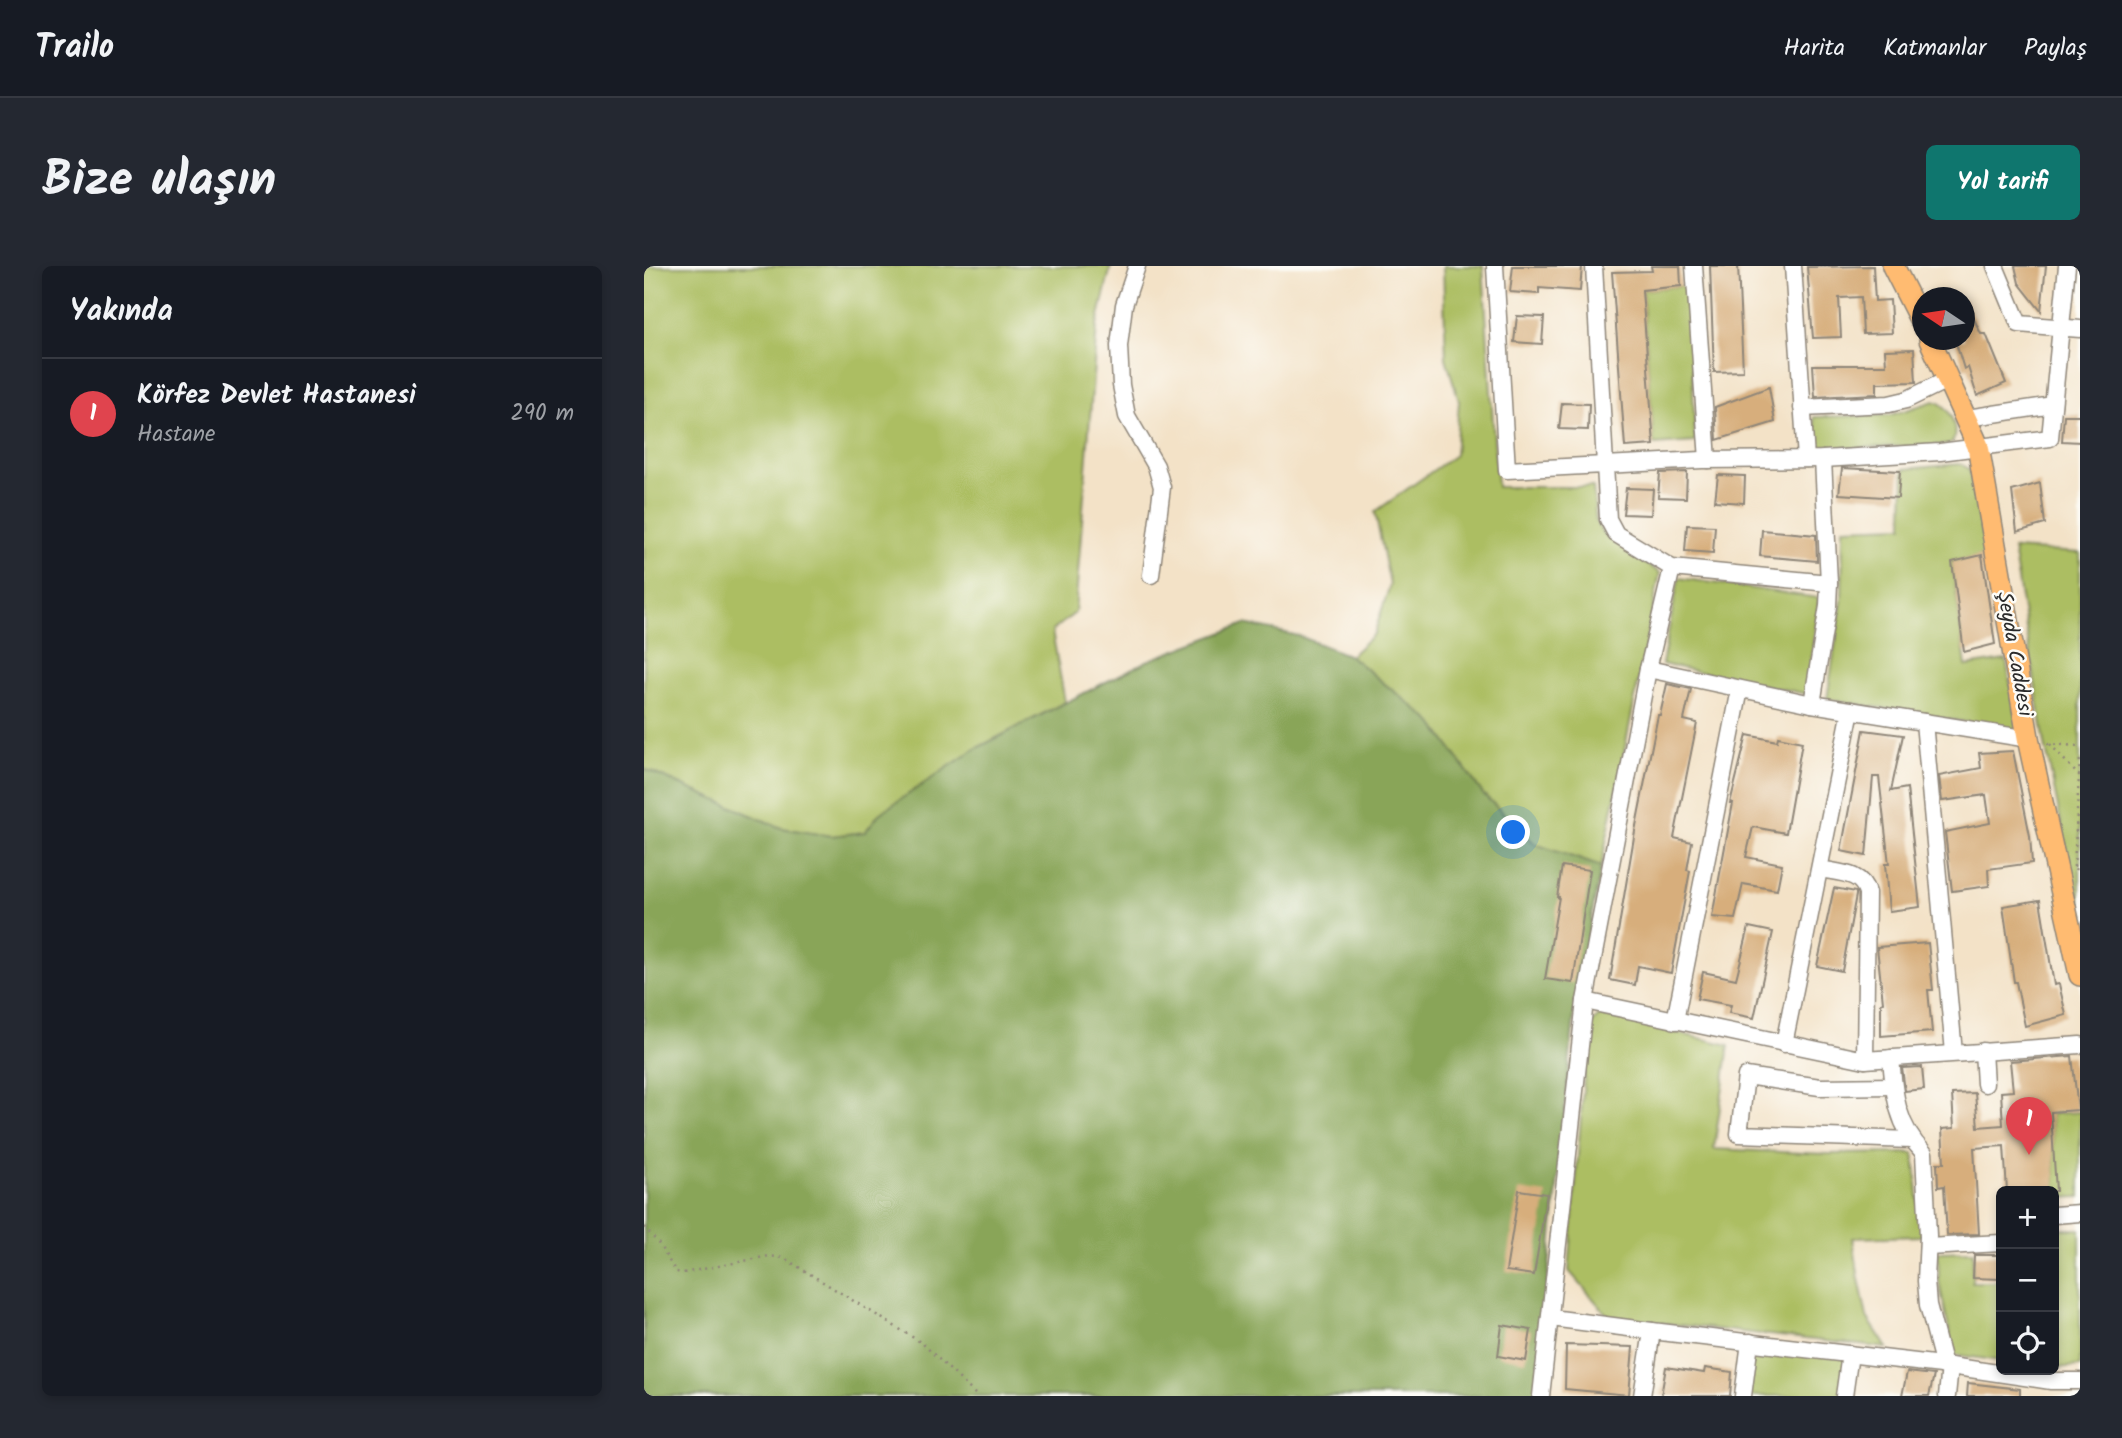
<!DOCTYPE html>
<html lang="tr">
<head>
<meta charset="utf-8">
<style>
  :root { --surface:#171b24; --page:#242831; --text:#f1f3f6; --muted:#9ea1a6; --line:#363941; --accent:#0f766e }
  body { margin:0; font-family:Kalam,sans-serif; background:var(--page); color:var(--text) }
  .controls { position:absolute; right:21px; bottom:21px; display:grid; overflow:hidden; border-radius:10px; box-shadow:0 4px 10px #0003 }
  .controls button { width:63px; height:63px; display:grid; place-items:center; padding:0; border:0; border-bottom:2px solid var(--line); background:var(--surface); color:var(--text); font:35px sans-serif }
  .compass { position:absolute; left:1268px; top:21px; width:63px; height:63px; border-radius:50%; background:var(--surface); box-shadow:0 4px 10px #0003; rotate:283deg }
  .you { position:absolute; left:870px; top:567px; width:24px; height:24px; margin:-18px; border:5px solid #fff; border-radius:50%; background:#1a73e8; box-shadow:0 0 0 10px #1a73e833 }
  .badge { display:grid; place-items:center; width:46px; height:46px; border-radius:50%; background:var(--accent); color:#fff; font-size:23px; font-weight:700 }
  .pin { position:absolute; translate:-50% -58px; filter:drop-shadow(0 2px 4px #0008) }
  .pin::after { content:''; position:absolute; top:37px; width:24px; height:21px; background:inherit; clip-path:polygon(0 0,100% 0,50% 100%) }
  .list { margin:0; padding:0; list-style:none }
  h2 { display:flex; justify-content:space-between; align-items:center; height:91px; margin:0; padding:0 28px; font-size:30px }
  h2 small { font-size:23px; font-weight:400; color:var(--muted) }
  .list li { display:grid; grid-template-columns:46px 1fr auto; gap:21px; align-items:center; box-sizing:border-box; height:112px; padding:0 28px; border-top:2px solid var(--line) }
  .list b { display:block; font-size:26px; white-space:nowrap }
  .list p { margin:0; font-size:23px; white-space:nowrap; color:var(--muted) }
  .list em { font-size:23px; font-style:normal; color:var(--muted) }
  .icon { flex:none; width:38px; height:38px; fill:none; stroke:currentColor; stroke-width:2; stroke-linecap:round; stroke-linejoin:round }
  .map { position:relative; flex:none; width:1436px; height:1130px; overflow:hidden; border-radius:10px }
  header { display:flex; align-items:center; gap:42px; box-sizing:border-box; height:98px; padding:0 35px; background:var(--surface); border-bottom:2px solid var(--line) }
  header strong { font-size:33px }
  nav { display:flex; gap:38px; margin-inline-start:auto; font-size:24px }
  .intro { display:flex; align-items:center; justify-content:space-between; box-sizing:border-box; height:168px; padding:0 42px }
  h1 { margin:0; font-size:49px }
  .button { padding:18px 32px; border-radius:10px; background:var(--accent); color:#fff; font-size:24px; font-weight:700 }
  main { display:flex; gap:42px; padding:0 42px }
  aside { flex:1; background:var(--surface); border-radius:10px; box-shadow:0 4px 10px #0003 }
  .map>svg:first-child { display:block }
  .green { fill:#acbe62; stroke:#6c7446; stroke-width:2 }
  .forest { fill:#89a558; stroke:#5a6842; stroke-width:2 }
  .building { fill:#d7ae7c }
  .lines { fill:none; stroke-linecap:round; stroke-linejoin:round }
  .minor-casing { stroke:#8f8679; stroke-width:19 }
  .major-casing { stroke:#8f8679; stroke-width:24 }
  .path { stroke:#8f8679; stroke-width:2.5; stroke-dasharray:2 5; stroke-linecap:butt }
  .minor { stroke:#fff; stroke-width:16 }
  .major { stroke:#ffbb71; stroke-width:21 }
  .labels { text-anchor:middle; dominant-baseline:central; stroke-width:5; stroke-linejoin:round; paint-order:stroke }
  .street-label { font-size:21px; fill:#2b2b2b; stroke:#fdfcf7 }
</style>
</head>
<body>
<header>
<strong>Trailo</strong>
<nav><a>Harita</a><a>Katmanlar</a><a>Paylaş</a></nav>
</header>
<div class="intro"><h1>Bize ulaşın</h1><a class="button">Yol tarifi</a></div>
<main>
<aside>
<h2>Yakında<small></small></h2>
<ul class="list">
<li><span class="badge" style="background:#e0444e">1</span><div><b>Körfez Devlet Hastanesi</b><p>Hastane</p></div><em>290 m</em></li>
</ul>
</aside>
<div class="map">
<svg width="1436" height="1130" viewBox="0 0 1436 1130">
  <rect width="100%" height="100%" fill="#fdfcf7"/>
  <filter id="ink" filterUnits="userSpaceOnUse"><feTurbulence type="fractalNoise" baseFrequency=".0143" numOctaves="2"/><feDisplacementMap in="SourceGraphic" scale="14" xChannelSelector="R" yChannelSelector="G"/><feConvolveMatrix kernelMatrix="1 2 1 2 8 2 1 2 1" color-interpolation-filters="sRGB"/></filter>
  <filter id="wash" filterUnits="userSpaceOnUse"><feTurbulence type="fractalNoise" baseFrequency=".00686" numOctaves="4" result="noise"/><feDisplacementMap in="SourceGraphic" scale="28" xChannelSelector="R" yChannelSelector="G"/><feGaussianBlur stdDeviation="1.57" result="paint"/><feColorMatrix in="noise" values="0 0 0 0 0 0 0 0 0 0 0 0 0 0 0 0 0 1.4 0 .05"/><feComposite in="paint" operator="in"/></filter>
  <g filter="url(#wash)">
    <rect width="100%" height="100%" fill="#f3e2c7"/>
    <!-- green -->
    <g class="green">
      <path d="M0 0H467L453 59 431 347 408 365 421 436 331 483 235 548 221 566 187 570 137 562 0 503Z"/>
      <path d="M799 0H839L853 221H949L952 256 959 268 1016 307 957 601 891 578 839 528 788 456 706 390 730 368 746 319 731 246 811 189 815 135 802 92Z"/>
      <path d="M1045 19 1051 176 1010 179 998 24Z"/>
      <path d="M1290 135C1306 139 1314 161 1309 176L1304 179 1172 183 1170 151 1247 149Z"/>
      <path d="M1317 198 1325 203 1342 289 1308 296 1322 400 1362 394 1375 465 1183 433 1198 335 1199 262 1259 260 1260 203Z"/>
      <path d="M1369 283 1436 287V649L1401 478Z"/>
      <path d="M1035 312 1175 332 1163 428 1018 398Z"/>
      <path d="M956 749 1085 779 1070 883 1184 888 1270 887 1278 970 1209 972 1214 1008 1223 1051 1243 1082 965 1051 925 1005 944 760Z"/>
      <path d="M1436 846V931L1412 932 1407 848Z"/>
      <path d="M1410 963H1436V1100L1410 1102Z"/>
      <path d="M1329 985 1328 1016H1357V1095L1306 1088V1069L1295 1016 1294 986Z"/>
      <path d="M1106 1076 1206 1088 1200 1130H1099Z"/>
    </g>
    <!-- forest -->
    <path class="forest" d="M601 358 655 370 706 390 788 456 839 528 891 578 957 601 932 732 892 1130H0V503L137 562 187 570 221 566 235 548 331 483 503 395Z"/>
    <g id="blocks">
      <!-- building -->
      <g class="building">
        <path d="M869 0H938L936 25 895 22V28L866 26Z"/>
        <path d="M1007 0H1036L1037 20 998 24 1010 179 981 181 968 6 1008 5Z"/>
        <path d="M1066 0H1094L1099 105 1070 106Z"/>
        <path d="M1229 0 1231 35 1246 34 1248 67 1219 68 1217 31 1195 32 1197 71 1169 72 1163 1Z"/>
        <path d="M1371 0H1402L1397 45 1375 17Z"/>
        <path d="M1320 32 1337 68H1342L1362 117 1333 130 1324 101 1320 103 1311 74H1320Z"/>
        <path d="M873 50 900 51 898 78 870 76Z"/>
        <path d="M1270 83 1272 116 1233 117V128L1171 131 1169 99H1242L1241 84Z"/>
        <path d="M1125 121 1131 156 1073 174 1071 141Z"/>
        <path d="M918 137 945 138 944 164 915 163Z"/>
        <path d="M1420 149H1436V176L1418 175Z"/>
        <path d="M1198 202 1256 205 1254 232 1195 228Z"/>
        <path d="M1043 206 1042 232 1014 231 1016 207Z"/>
        <path d="M1074 209 1101 210 1100 237 1071 235Z"/>
        <path d="M1396 217 1401 258 1373 266 1368 225Z"/>
        <path d="M982 222 1009 223 1007 249 979 248Z"/>
        <path d="M1043 259 1071 260 1069 287 1041 285Z"/>
        <path d="M1118 264 1172 269 1173 295 1116 290Z"/>
        <path d="M1338 289 1351 378 1320 386 1308 296Z"/>
        <path d="M1023 418 1047 423 1040 454 1053 457 1030 572 1048 576 1043 604 1046 605 1027 707 994 700 991 719 966 714 991 565 1014 449H1016Z"/>
        <path d="M1220 464 1259 469 1247 525 1263 522 1276 641 1245 645 1241 598H1245L1235 511H1229L1222 590 1197 585Z"/>
        <path d="M1103 469 1133 475 1134 471 1158 476 1142 567 1109 561 1102 591 1138 598 1133 624 1099 618 1091 653 1068 651 1089 537H1086Z"/>
        <path d="M1369 485 1386 570 1388 597 1344 603 1345 620 1308 625 1301 566 1346 557 1342 529 1298 535 1295 510 1337 502 1335 487Z"/>
        <path d="M918 600 946 604 929 717 901 713 915 631H913Z"/>
        <path d="M1190 622 1212 626V629L1198 705 1173 700Z"/>
        <path d="M1396 634 1410 719 1415 718 1422 749 1381 760 1372 716H1370L1359 640Z"/>
        <path d="M1105 661 1129 666 1110 752 1085 747 1087 739 1053 733 1059 706 1092 713Z"/>
        <path d="M1284 677 1289 724H1284L1288 766 1237 770V737L1239 736 1233 681Z"/>
        <path d="M1428 790 1434 844 1407 846 1412 925H1363L1360 880 1330 882 1335 968 1303 969 1300 920 1294 921 1293 897H1300L1298 863 1310 862 1308 828 1331 827 1334 861 1359 859 1357 826 1369 825 1366 795Z"/>
        <path d="M1278 801 1280 823 1261 825 1258 802Z"/>
        <path d="M875 924 903 928 890 1009 862 1005Z"/>
        <path d="M1330 989H1357V1013L1329 1012Z"/>
        <path d="M858 1059 887 1064 882 1095 854 1090Z"/>
        <path d="M922 1079 989 1081 985 1129 921 1123Z"/>
        <path d="M1022 1101 1060 1107 1061 1102 1088 1106 1086 1130H1017Z"/>
        <path d="M1263 1106 1290 1109 1285 1130H1258Z"/>
        <path d="M1324 1117 1376 1123V1130H1323Z"/>
      </g>
    </g>
  </g>
  <g filter="url(#ink)">
    <use href="#blocks" fill-opacity="0" stroke="#8f8679" stroke-width="2"/>
    <g class="lines">
      <defs>
        <g id="minor">
          <path d="M493 0 480 39 475 80 477 119 483 150 512 200 518 221 507 309"/>
          <path d="M851 0 863 204 1058 194 1179 193 1296 186 1406 172 1423 0"/>
          <path d="M950 0 964 253 972 268 1028 302 1185 317 1179 193"/>
          <path d="M1050 0 1064 194"/>
          <path d="M1149 0 1162 193"/>
          <path d="M1351 0 1375 58 1436 63"/>
          <path d="M1158 142 1245 138 1262 134 1305 113"/>
          <path d="M1323 152 1409 139"/>
          <path d="M1004 403 1168 438 1385 473"/>
          <path d="M1168 438 1184 340 1185 317"/>
          <path d="M1280 456 1310 787"/>
          <path d="M1176 603C1195 607 1218 606 1223 627L1221 794"/>
          <path d="M941 735 1221 794 1436 779"/>
          <path d="M1031 755 1096 423"/>
          <path d="M1140 778 1207 444"/>
          <path d="M1339 785 1341 818"/>
          <path d="M1247 792C1250 829 1253 860 1280 887L1284 970 1282 1015 1284 1039 1300 1100"/>
          <path d="M1249 820 1176 821 1102 810 1095 868 1267 874"/>
          <path d="M1410 949 1436 947"/>
          <path d="M1284 981 1357 977"/>
          <path d="M907 1052 1008 1065"/>
          <path d="M897 1130 941 735 1004 403 1028 302"/>
          <path d="M998 1130 1008 1065 1306 1100 1407 1115H1436"/>
          <path d="M1099 1130 1106 1076"/>
          <path d="M1200 1130 1206 1088"/>
          <path d="M1303 1130 1306 1100"/>
        </g>
        <g id="major">
          <path d="M1249 0 1279 59"/>
          <path d="M1286 74 1334 180 1385 477 1436 709"/>
        </g>
      </defs>
      <!-- minor casing -->
      <use href="#minor" class="minor-casing"/>
      <!-- major casing -->
      <use href="#major" class="major-casing"/>
      <!-- path -->
      <g class="path">
        <path d="M1403 478 1436 480"/>
        <path d="M1406 478 1434 509"/>
        <path d="M1430 601 1436 492"/>
        <path d="M1431 604 1436 595"/>
        <path d="M0 961 14 977 32 1006 39 1007 125 990 140 992 278 1077 333 1130"/>
      </g>
      <!-- minor -->
      <use href="#minor" class="minor"/>
      <!-- major -->
      <use href="#major" class="major"/>
    </g>
  </g>
  <g class="labels">
    <!-- street labels -->
    <g class="street-label">
      <text transform="translate(1370 388) rotate(80)">Şeyda Caddesi</text>
    </g>
  </g>
</svg>
<div class="controls">
<button>+</button>
<button>−</button>
<button><svg class="icon" aria-label="locate" viewBox="0 0 24 24"><circle cx="12" cy="12" r="6"/><path d="M12 2v4M12 18v4M2 12h4M18 12h4"/></svg></button>
</div>
<svg class="compass" viewBox="-18 -18 36 36"><path d="M0-13l5 13h-10z" fill="#e53935"/><path d="M0 13l5-13h-10z" fill="#9ea1a6"/></svg>
<div class="you"></div>
<div class="pin badge" style="left:1385px;top:889px;background:#e0444e">1</div>
</div>
</main>
</body>
</html>
